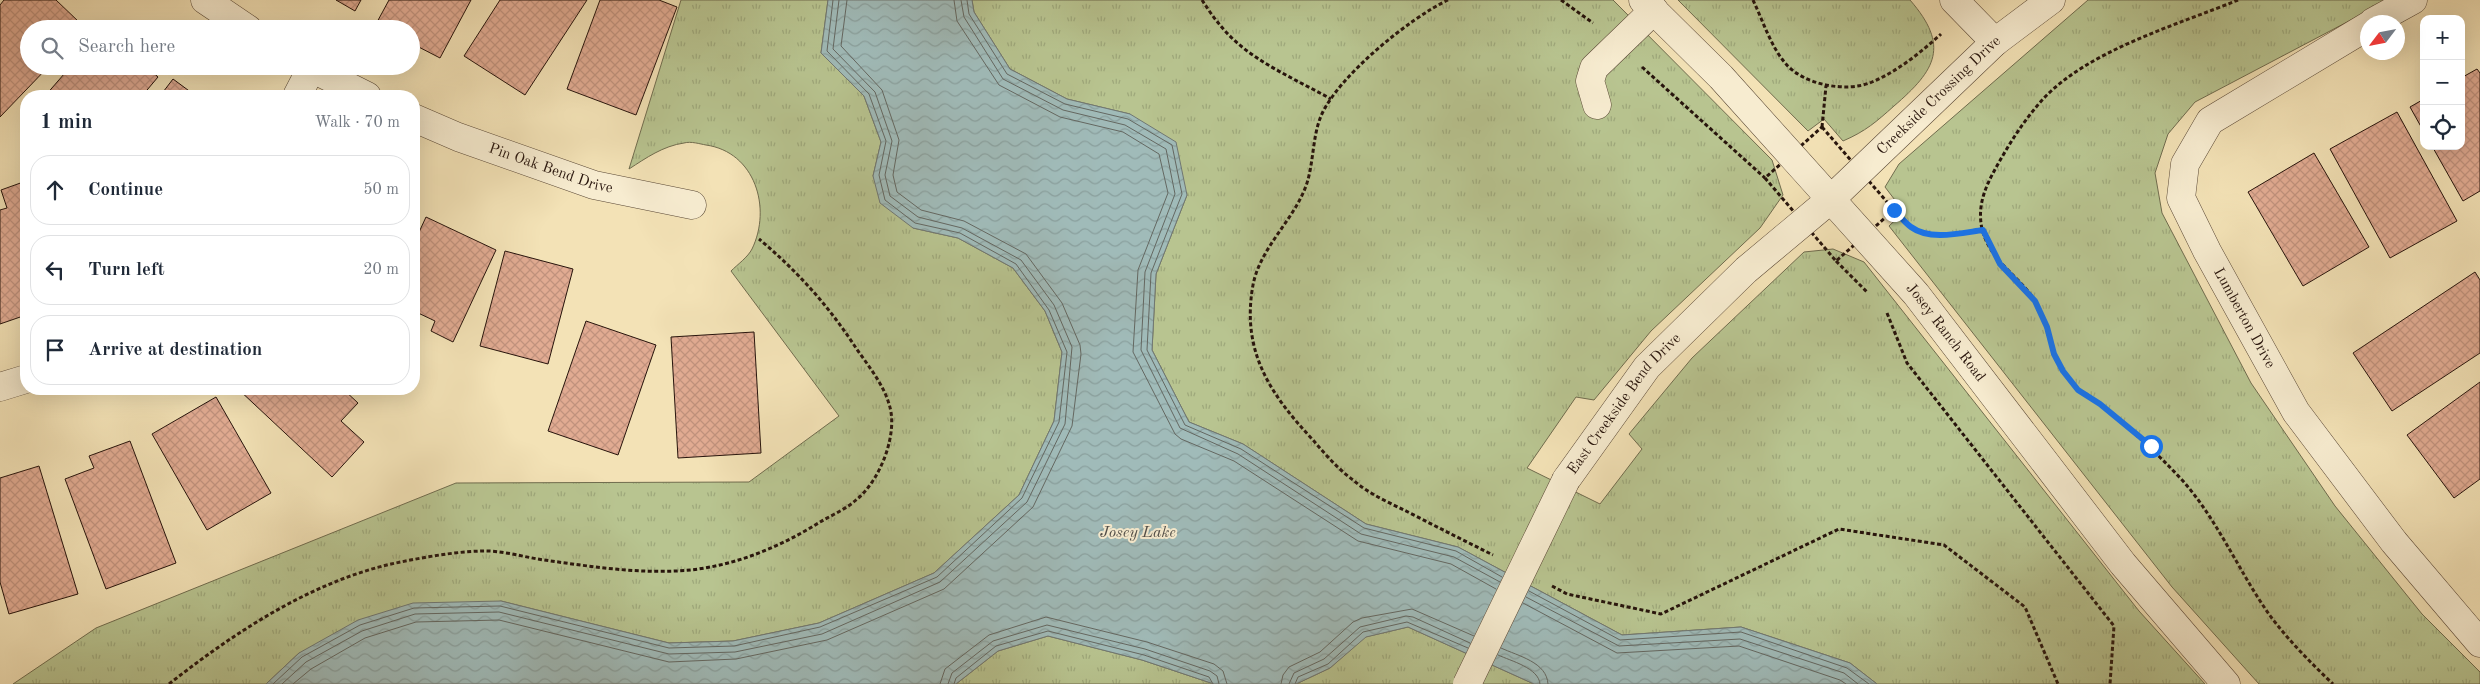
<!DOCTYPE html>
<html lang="en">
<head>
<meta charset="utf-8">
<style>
  :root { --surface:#fff; --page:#f2f2f3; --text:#1f2937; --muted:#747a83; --line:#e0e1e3 }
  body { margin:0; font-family:"Old Standard TT",serif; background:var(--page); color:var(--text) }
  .controls { position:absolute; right:15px; top:15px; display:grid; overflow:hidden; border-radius:10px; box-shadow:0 5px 20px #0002 }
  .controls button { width:45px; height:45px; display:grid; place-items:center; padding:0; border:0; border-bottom:1px solid var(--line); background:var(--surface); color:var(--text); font:25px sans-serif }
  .compass { position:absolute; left:2360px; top:15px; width:45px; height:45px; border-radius:50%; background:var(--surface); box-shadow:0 5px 20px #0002; rotate:238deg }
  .stop { position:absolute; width:15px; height:15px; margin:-11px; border:4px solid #1a73e8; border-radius:50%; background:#fff }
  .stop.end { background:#1a73e8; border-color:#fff; box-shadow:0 1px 5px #0008 }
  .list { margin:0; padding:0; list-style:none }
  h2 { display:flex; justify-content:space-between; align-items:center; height:65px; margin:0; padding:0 20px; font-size:21px }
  h2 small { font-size:16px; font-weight:400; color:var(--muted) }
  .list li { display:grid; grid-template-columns:32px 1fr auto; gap:15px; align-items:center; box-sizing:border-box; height:70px; margin:0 10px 10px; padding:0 10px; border:1px solid var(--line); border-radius:20px }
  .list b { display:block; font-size:19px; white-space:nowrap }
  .list em { font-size:16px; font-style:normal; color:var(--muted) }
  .icon { flex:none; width:28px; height:28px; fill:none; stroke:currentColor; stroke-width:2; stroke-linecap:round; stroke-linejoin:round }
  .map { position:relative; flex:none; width:2480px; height:684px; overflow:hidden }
  .search { position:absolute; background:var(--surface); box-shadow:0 5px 20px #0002; left:20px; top:20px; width:400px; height:55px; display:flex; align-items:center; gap:12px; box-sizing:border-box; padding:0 18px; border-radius:28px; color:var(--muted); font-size:19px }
  .panel { position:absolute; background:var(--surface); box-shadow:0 5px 20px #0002; left:20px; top:90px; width:400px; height:305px; border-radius:20px }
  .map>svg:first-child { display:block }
  .grass { fill:url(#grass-tufts); stroke:#706c4e }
  .water { fill:url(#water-waves); stroke:#707874 }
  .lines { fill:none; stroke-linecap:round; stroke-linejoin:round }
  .shore { stroke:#646862; stroke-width:1 }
  .building { fill:url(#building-cross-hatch); stroke:#27140c }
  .minor-casing { stroke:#5a4836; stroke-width:29 }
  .path { stroke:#27140c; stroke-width:3; stroke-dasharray:4 2.5; stroke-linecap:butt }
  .minor { stroke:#f7ecd0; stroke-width:28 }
  .minor-bridge-casing { stroke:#5a4836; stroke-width:29; stroke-linecap:butt }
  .minor-bridge { stroke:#f7ecd0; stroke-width:28 }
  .route { stroke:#1a73e8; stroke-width:6 }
  .labels { text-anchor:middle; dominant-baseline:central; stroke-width:4; stroke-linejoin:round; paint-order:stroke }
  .street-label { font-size:15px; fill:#27140c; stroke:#f7ecd0 }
  .water-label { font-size:16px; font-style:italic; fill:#514e49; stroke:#f7ecd0 }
</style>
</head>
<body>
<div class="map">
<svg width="2480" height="684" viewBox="0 0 2480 684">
  <defs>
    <pattern id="grass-tufts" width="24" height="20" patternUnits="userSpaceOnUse" patternTransform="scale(1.25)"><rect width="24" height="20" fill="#b8c490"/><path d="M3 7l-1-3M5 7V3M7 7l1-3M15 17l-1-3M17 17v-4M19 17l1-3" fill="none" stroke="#9ea87b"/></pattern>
    <pattern id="water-waves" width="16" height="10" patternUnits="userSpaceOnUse" patternTransform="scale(1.25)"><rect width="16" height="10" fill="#a0bbb9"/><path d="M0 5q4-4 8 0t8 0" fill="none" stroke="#8aa09e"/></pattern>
    <pattern id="building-cross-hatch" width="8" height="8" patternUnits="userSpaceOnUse" patternTransform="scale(1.25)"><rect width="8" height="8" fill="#e1ab92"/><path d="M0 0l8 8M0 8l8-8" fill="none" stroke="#c1927d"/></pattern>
  </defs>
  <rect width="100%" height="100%" fill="#f3e2b6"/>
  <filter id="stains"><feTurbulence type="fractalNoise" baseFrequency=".004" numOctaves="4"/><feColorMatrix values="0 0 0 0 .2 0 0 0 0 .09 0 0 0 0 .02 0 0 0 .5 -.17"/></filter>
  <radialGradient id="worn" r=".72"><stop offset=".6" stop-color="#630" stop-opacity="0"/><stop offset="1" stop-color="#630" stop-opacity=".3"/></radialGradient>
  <!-- grass -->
  <g class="grass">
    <path d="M681 0H828L821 53 864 96 881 142 873 176 913 228 958 238 1013 268 1045 311 1062 352 1054 421 1019 495 934 573 819 623 733 641 669 643 501 601 299 653 266 684H13L96 628 456 483 749 482 839 416 731 271C737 265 748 257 752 249 772 208 755 152 706 145 700 144 691 141 684 143 663 146 646 158 629 169Z"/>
    <path d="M972 0H1613L1772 160 1783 195 1760 228 1651 331 1594 400 1576 397 1527 468 1600 504 1642 449 1629 434 1692 358 1804 252 1833 249 1864 262 2139 611 2205 684H1877L1850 663 1741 627 1622 635 1458 547 1366 524 1243 444 1189 422 1152 350 1156 274 1187 195 1130 114 1067 99 1010 69 974 12Z"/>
    <path d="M1678 0H1910C1950 46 1936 70 1894 106 1876 122 1866 131 1843 141L1824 119 1808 131Z"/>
    <path d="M2088 0H2389L2195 102 2168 134 2155 173 2162 213 2251 383 2335 506 2422 614 2480 672V684H2259L2172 587 1889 226 1904 212 1885 187 1899 164Z"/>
    <path d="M1408 627 1534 684H1296L1330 668 1365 637Z"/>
    <path d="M1048 636 1142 660 1214 684H956L998 651Z"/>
  </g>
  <!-- water -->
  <path class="water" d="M828 0H972L974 12 1010 69 1067 99 1130 114 1176 142 1187 195 1156 274 1152 350 1189 422 1243 444 1366 524 1458 547 1622 635 1741 627 1850 663 1877 684H1534L1408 627 1366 637 1330 668 1296 684H1214L1142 660 1048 636 998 651 956 684H266L299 653 358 620 413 603 501 601 669 643 733 641 819 623 934 573 1019 495 1054 421 1062 352 1045 311 1013 268 958 238 913 228 880 203 873 176 881 142 864 96 821 53Z"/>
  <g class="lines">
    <!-- shore -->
    <g class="shore">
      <path d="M954 0 957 21 999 85 1060 117 1123 132 1159 154 1168 193 1138 270 1133 352 1175 434 1181 439 1234 461 1358 541 1451 564 1496 589"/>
      <path d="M961 0 964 17 1003 79 1063 110 1125 125 1166 149 1175 194 1145 272 1141 350 1180 428 1238 454 1361 534 1454 557 1500 582"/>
      <path d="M967 0 969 14 1007 74 1065 104 1128 119 1172 145 1182 194 1151 273 1147 350 1185 425 1241 449 1364 528 1456 551 1502 577"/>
      <path d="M1529 591 1620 640 1741 632 1847 668 1869 684"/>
      <path d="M1526 597 1619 646 1740 639 1844 673 1858 684"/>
      <path d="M1523 603 1617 653 1739 646 1840 680 1846 684"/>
      <path d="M1501 648C1518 656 1547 662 1548 684"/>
      <path d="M1498 655C1511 661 1539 668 1540 684"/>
      <path d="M273 684 302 657 360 625 414 608 500 606 669 648 734 646 820 627 937 577 1022 498 1059 422 1067 352 1049 310 1016 264 960 233 915 223 885 200 879 175 886 141 869 94 827 51 833 0"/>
      <path d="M282 684 306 662 362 631 415 614 499 612 669 654 735 652 822 634 940 582 1027 502 1065 424 1072 347 1054 305 1021 260 962 228 918 217 890 196 885 175 892 141 875 92 833 49 839 0"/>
      <path d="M293 684 311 669 365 638 416 622 499 620 669 662 736 659 827 640 944 589 1033 507 1072 426 1081 354 1080 345 1062 303 1026 254 964 221 921 210 897 192 893 175 899 140 882 90 841 46 847 0"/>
      <path d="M940 684 945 669 989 635 1046 617 1147 642 1214 664 1223 671 1227 684"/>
      <path d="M948 684 952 673 993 641 1047 625 1145 649 1210 671 1217 676 1219 684"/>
      <path d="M954 684 956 678 996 646 1048 631 1144 655 1209 677 1213 684"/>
      <path d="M1281 684 1283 675 1289 667 1320 652 1353 622 1362 618 1412 609 1474 636"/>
      <path d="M1289 684 1294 673 1324 659 1360 627 1406 616 1413 617 1470 643"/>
      <path d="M1295 684 1298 677 1328 664 1363 632 1407 622 1468 648"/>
    </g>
  </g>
  <!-- building -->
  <g class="building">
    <path d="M4 0H56L79 22 73 29H29V66H49L0 117V5Z"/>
    <path d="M336 0H361L355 11Z"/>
    <path d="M389 0H471L440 58 411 43V29H386L376 24Z"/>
    <path d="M500 0H587L525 95 464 56Z"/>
    <path d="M600 0H659L677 7 636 115 567 89Z"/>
    <path d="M71 66H146L158 77 142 96H45Z"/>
    <path d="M2477 69 2480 73V191L2463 201 2432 146H2461V78Z"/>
    <path d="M173 79 196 96H160Z"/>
    <path d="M2424 99V132L2410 107Z"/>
    <path d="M2397 112 2457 221 2390 258 2330 149Z"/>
    <path d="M2314 153 2369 247 2303 286 2248 192Z"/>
    <path d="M26 181V249H24L26 257V315L0 324V210L7 208 1 190Z"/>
    <path d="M426 217 496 250 453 342 431 331 435 321 414 311V243Z"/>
    <path d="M505 251 573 269 548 364 480 346Z"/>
    <path d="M2475 272 2480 280V353L2392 411 2353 353Z"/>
    <path d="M586 321 656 345 618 455 548 431Z"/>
    <path d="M754 332 761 453 678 458 671 337Z"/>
    <path d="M2480 382V479L2454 498 2407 435Z"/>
    <path d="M238 389H343L358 403 341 421 364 442 332 477Z"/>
    <path d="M216 397 271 493 207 530 152 434Z"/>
    <path d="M130 441 176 563 106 589 65 479 94 468 89 456Z"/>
    <path d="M39 466 78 594 9 614 0 582V478Z"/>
  </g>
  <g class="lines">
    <defs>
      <g id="minor">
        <path d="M205 0 248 29"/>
        <path id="s1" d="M1643 0 1721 77 1916 294 2123 564 2226 684"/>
        <path d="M1954 0 1995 42"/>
        <path d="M2373 22 2413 0"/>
        <path id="s2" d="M2368 26 2210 121 2185 164 2181 198 2207 251 2296 412 2394 542 2480 643"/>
        <path d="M307 66 367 96"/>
        <path d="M297 96 311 69"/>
        <path d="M1597 105 1590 81 1594 68 1654 10"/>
        <path id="s3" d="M414 118 458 137 594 185 692 205"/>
        <path d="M0 387 26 379"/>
        <path id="s4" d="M1566 480 1647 367 1746 270 1831 199 1995 42 2051 0"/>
      </g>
    </defs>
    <!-- minor casing -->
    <use href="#minor" class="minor-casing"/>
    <!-- path -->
    <g class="path">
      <path d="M1202 0C1211 14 1221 28 1234 40 1261 65 1299 81 1331 99"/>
      <path d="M1448 0C1410 18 1338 76 1321 116 1312 138 1314 163 1306 186 1293 221 1260 248 1253 285 1241 351 1270 394 1313 440 1325 454 1338 469 1353 480 1369 494 1390 503 1408 512 1437 527 1465 541 1493 555"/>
      <path d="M1561 0 1593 23"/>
      <path d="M1753 0C1763 21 1771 47 1786 64 1804 85 1847 93 1872 82 1898 71 1920 53 1941 34"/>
      <path d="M2238 0C2177 25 2089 50 2043 99 2027 117 2014 136 2002 157 1989 180 1976 201 1982 229 1991 263 2018 274 2035 301 2046 317 2047 337 2055 355 2060 367 2067 377 2075 387 2083 396 2097 401 2106 409 2135 433 2158 454 2183 481 2219 522 2240 574 2271 617 2290 642 2311 663 2333 684"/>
      <path d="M1642 67 1765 178"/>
      <path d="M1822 127 1894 210 1836 261 1765 178Z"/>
      <path d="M1822 127 1826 86"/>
      <path d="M1894 210C1900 215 1905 223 1911 227 1930 241 1961 233 1983 230"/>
      <path d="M1836 261 1867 292"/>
      <path d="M1887 313 1907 363 2114 626 2110 684"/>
      <path d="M1552 586 1567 594 1661 614 1839 529 1944 545 2025 607 2058 684"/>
      <path d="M169 684C234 633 309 583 391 564 420 558 451 552 481 551 501 550 523 557 544 560 587 566 632 573 676 571 727 569 777 549 820 522 832 515 846 509 856 500 880 481 899 433 889 404 883 383 866 363 854 345 827 304 796 270 759 239"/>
    </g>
    <!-- minor -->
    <use href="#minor" class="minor"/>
    <defs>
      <path id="minor-bridge" d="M1467 684 1566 480"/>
    </defs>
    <!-- minor-bridge casing -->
    <use href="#minor-bridge" class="minor-bridge-casing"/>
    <!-- minor-bridge -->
    <use href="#minor-bridge" class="minor-bridge"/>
  </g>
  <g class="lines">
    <!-- route -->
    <path class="route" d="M1894 210C1900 216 1905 223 1911 227 1930 241 1961 233 1983 230L2000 264 2035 301 2047 327 2054 354 2063 371 2078 390 2100 404 2151 446"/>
  </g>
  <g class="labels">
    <!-- street labels -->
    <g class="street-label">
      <text stroke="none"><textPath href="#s4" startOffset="538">Creekside Crossing Drive</textPath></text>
      <text stroke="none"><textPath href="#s3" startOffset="146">Pin Oak Bend Drive</textPath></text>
      <text stroke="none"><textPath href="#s2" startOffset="404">Lumberton Drive</textPath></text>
      <text stroke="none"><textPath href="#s1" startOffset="450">Josey Ranch Road</textPath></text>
      <text stroke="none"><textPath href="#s4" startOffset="96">East Creekside Bend Drive</textPath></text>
    </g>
    <!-- water labels -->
    <g class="water-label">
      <text x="1138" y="533">Josey Lake</text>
    </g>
  </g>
  <rect width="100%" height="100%" filter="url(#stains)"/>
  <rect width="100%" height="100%" fill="url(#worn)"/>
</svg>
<div class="controls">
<button>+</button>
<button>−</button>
<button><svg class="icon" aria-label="locate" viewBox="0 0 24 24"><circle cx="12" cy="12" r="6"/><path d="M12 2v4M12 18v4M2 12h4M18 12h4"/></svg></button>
</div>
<svg class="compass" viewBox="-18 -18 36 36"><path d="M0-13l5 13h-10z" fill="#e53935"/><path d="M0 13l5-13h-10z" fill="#747a83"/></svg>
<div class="stop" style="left:2151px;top:446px"></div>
<div class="stop end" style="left:1894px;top:210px"></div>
<div class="search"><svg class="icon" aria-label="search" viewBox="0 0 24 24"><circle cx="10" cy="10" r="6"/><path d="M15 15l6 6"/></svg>Search here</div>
<section class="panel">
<h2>1 min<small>Walk · 70 m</small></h2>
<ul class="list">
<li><svg class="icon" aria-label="ahead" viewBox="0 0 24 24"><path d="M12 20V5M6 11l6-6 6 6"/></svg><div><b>Continue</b></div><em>50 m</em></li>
<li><svg class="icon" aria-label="left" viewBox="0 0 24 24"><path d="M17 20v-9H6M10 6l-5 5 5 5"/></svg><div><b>Turn left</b></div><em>20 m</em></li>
<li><svg class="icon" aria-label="arrive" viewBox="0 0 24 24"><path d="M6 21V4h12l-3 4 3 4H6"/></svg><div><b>Arrive at destination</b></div></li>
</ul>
</section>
</div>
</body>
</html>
